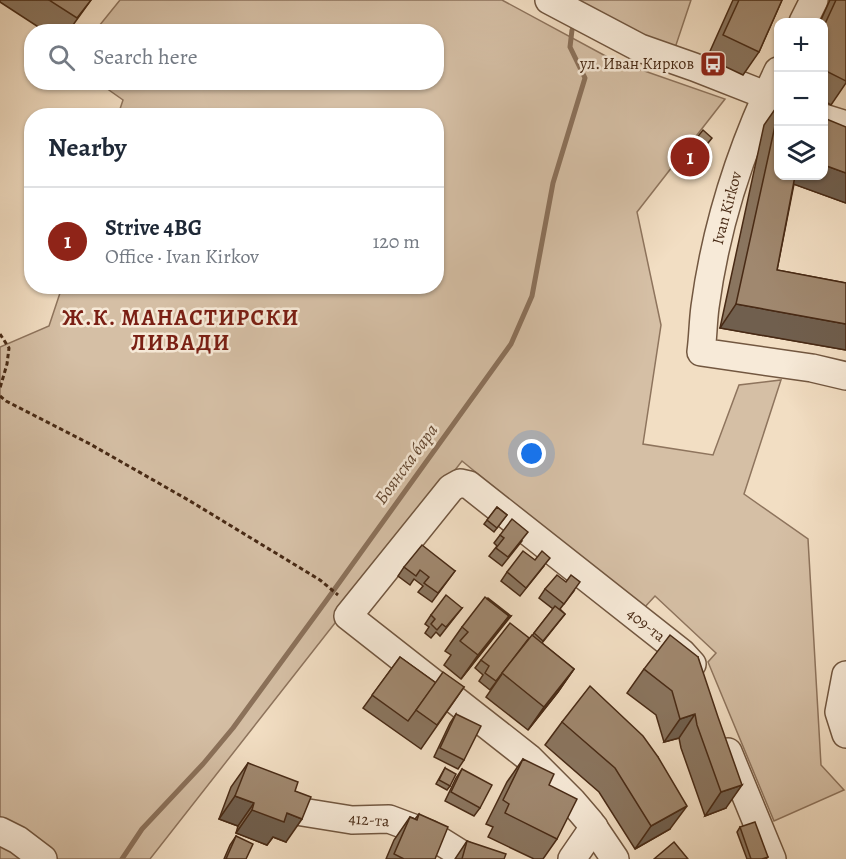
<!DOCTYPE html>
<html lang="en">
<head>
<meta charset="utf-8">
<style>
  :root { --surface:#fff; --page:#f6f6f7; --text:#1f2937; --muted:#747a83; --line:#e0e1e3; --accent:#8f2418 }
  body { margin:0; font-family:Alegreya,serif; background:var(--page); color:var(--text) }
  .controls { position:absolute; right:18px; top:18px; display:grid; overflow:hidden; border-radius:12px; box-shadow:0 2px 4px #0004 }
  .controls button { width:54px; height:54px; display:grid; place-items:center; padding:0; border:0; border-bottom:2px solid var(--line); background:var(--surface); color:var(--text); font:30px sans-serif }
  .you { position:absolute; left:532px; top:454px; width:21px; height:21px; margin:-15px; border:4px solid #fff; border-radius:50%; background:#1a73e8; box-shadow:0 0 0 9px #1a73e833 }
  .badge { display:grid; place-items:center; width:39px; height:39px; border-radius:50%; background:var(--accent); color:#fff; font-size:20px; font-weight:700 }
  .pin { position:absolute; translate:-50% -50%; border:3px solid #fff; box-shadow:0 2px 6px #0006 }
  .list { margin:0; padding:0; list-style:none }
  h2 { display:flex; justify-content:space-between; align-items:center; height:78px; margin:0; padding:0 24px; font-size:26px }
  h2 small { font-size:20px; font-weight:400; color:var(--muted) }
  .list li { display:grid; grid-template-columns:39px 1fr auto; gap:18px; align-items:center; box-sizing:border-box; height:108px; padding:0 24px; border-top:2px solid var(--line) }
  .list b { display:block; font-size:22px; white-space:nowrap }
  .list p { margin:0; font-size:20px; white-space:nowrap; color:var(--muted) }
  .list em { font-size:20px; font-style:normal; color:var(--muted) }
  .icon { flex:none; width:33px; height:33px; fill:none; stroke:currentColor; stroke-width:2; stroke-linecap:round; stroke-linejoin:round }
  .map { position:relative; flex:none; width:846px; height:859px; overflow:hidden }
  .search { position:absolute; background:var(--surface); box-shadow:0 2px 4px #0004; left:24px; top:24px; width:420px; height:66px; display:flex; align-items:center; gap:15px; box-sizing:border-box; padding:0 21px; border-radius:24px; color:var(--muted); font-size:22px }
  .panel { position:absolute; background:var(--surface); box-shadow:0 2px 4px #0004; left:24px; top:108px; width:420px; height:186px; border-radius:24px }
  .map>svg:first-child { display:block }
  .green { fill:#d5bfa5; stroke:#8e745d; stroke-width:1.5 }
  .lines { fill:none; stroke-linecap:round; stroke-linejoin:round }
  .stream { stroke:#8b715a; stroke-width:5 }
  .minor-casing { stroke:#725740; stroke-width:30 }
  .path { stroke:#482a15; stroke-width:3; stroke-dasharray:4.5 3; stroke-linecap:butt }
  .minor { stroke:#f7ead8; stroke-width:27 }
  .wall { fill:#8a755f; stroke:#482a15; stroke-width:1.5 }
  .shaded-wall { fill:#705f4e; stroke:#482a15; stroke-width:1.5 }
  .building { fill:#a0886f; stroke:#482a15; stroke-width:1.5 }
  .labels { text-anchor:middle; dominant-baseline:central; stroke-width:5; stroke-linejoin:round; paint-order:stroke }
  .poi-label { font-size:16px; fill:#482a15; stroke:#f7ead8; text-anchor:end }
  .street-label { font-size:16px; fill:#482a15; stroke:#f7ead8 }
  .water-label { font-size:18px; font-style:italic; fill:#644832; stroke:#f7ead8 }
  .district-label { font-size:22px; font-weight:bold; letter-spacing:1.5px; fill:#7a1f14; stroke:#f7ead8 }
</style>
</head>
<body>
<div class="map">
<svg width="846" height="859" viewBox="0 0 846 859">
  <rect width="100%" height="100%" fill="#f2dec3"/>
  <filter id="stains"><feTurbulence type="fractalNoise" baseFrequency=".00333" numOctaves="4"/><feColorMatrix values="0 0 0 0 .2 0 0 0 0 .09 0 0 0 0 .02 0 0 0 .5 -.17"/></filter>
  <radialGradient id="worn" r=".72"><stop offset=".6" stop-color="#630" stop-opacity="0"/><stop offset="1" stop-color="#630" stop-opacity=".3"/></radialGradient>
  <!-- green -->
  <g class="green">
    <path d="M120 0H502L613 60 725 99 637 212 661 325 643 444 713 455 739 385 781 380 744 494 808 539 821 765 844 790 774 821 708 662 716 653 655 596 643 609 462 461 150 859H0V347L49 326 62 287 436 286V116L118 115 123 100 99 83 436 82V32L95 31Z"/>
    <path d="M576 0H691L673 54Z"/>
  </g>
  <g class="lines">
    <!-- stream -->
    <path class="stream" d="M122 859 142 829 203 764 233 728 326 601 511 344 532 296 553 183 585 78 570 47 572 30"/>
    <defs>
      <g id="minor">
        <path d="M549 0 640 48 694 67 778 100"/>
        <path d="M803 22 814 0"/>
        <path d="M778 71C742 145 716 225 705 307 703 322 703 337 701 352L812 368 846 376"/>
        <path d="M824 118 846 125"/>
        <path d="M846 675 839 712 846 734"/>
        <path d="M728 752 772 859"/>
        <path d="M296 811 352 820 389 819 429 834 469 859"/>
        <path d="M0 831 18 840 43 859"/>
        <path d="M572 859 594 827"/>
        <path d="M615 859 590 822 572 801 529 758 348 616 451 488 460 483 469 485 682 653 692 664"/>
      </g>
    </defs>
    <!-- minor casing -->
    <use href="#minor" class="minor-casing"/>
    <!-- path -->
    <g class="path">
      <path d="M0 334 9 348 7 364 0 388"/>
      <path d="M0 396 6 401 90 444 190 501 320 580 338 595"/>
    </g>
    <!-- minor -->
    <use href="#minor" class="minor"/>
  </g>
  <!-- wall -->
  <g class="wall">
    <path d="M0 0H91L68 32H46L0 2Z"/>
    <path d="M733 0H782L759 52 743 75 707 58Z"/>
    <path d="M830 0H846V83L831 105 824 101V22H820Z"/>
    <path d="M778 105V176L846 203 794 184 777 270 846 283V350L720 328 764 125Z"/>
    <path d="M687 150H703L687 170 678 163Z"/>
    <path d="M497 507 507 515 494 532 484 524Z"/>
    <path d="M500 535 522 541 502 566 489 556 497 546 494 543Z"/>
    <path d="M535 560 544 566 520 596 501 581 507 572Z"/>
    <path d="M404 567 455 571 432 602 418 592 423 586 414 579 410 585 398 576Z"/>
    <path d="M545 589 574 591 560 609 565 614 542 643 574 669 558 692 528 730 486 697 502 674 490 690 479 681 483 675 475 668 481 660 505 670 553 609 539 598Z"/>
    <path d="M462 608 440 636 436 632 431 638 425 633 429 627 425 624 431 615Z"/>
    <path d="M511 616 461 679 444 665 451 655 445 651 462 627Z"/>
    <path d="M400 657 436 683 464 687 421 749 363 708Z"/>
    <path d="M698 657 726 808 705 816 681 748 679 738 664 742 656 715 627 693 644 669Z"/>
    <path d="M456 714 464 760 458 769 434 757 450 723Z"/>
    <path d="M562 722 658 757 670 829 635 849 599 792 545 745Z"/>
    <path d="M523 759 549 785 557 839 543 859H534L488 837 493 827 486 824 507 782Z"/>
    <path d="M248 763 295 791 286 842 273 837 267 845 236 833 238 826 219 819 231 787Z"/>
    <path d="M445 768 450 786 447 790 436 784Z"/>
    <path d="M462 769 480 808 474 816 445 801 456 778Z"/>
    <path d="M419 814 435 859H386L394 840 410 817 415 819Z"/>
    <path d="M740 827 768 857 766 859H747L737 832Z"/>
    <path d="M236 836 246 859H224L230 845Z"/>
    <path d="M467 841 504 859H455Z"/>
  </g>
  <!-- shaded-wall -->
  <g class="shaded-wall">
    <path d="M824 165 846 173V203L782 180 785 176H824Z"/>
    <path d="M736 304 846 324V350L720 328Z"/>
    <path d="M509 616 492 639 461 679 478 655Z"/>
    <path d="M574 669 558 692 528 730 544 707Z"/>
    <path d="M695 714 679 738 664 742 680 719Z"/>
    <path d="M742 785 726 808 705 816 721 792Z"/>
    <path d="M235 796 254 803 238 826 219 819Z"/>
    <path d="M687 806 670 829 635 849 651 826Z"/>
    <path d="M252 810 287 813 302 819 286 842 273 837 267 845 236 833Z"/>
  </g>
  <!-- building -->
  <g class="building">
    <path d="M49 0H91L77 18Z"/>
    <path d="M739 0H782L759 52 723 35Z"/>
    <path d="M836 0H846V81L824 70V26Z"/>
    <path d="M778 112V176H795L777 270 846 283V324L736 304Z"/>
    <path d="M824 118 846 127V173L824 165Z"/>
    <path d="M703 130 712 138 696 158 687 150Z"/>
    <path d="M497 507 507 515 497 528 487 520Z"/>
    <path d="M512 519 528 532 508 557 496 548 504 538 500 535Z"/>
    <path d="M422 545 455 571 438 593 424 583 429 577 420 570 416 576 404 567Z"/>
    <path d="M523 551 535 560 542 551 550 558 526 588 507 572Z"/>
    <path d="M557 575 566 582 571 575 580 582 564 604 545 589Z"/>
    <path d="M446 595 462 608 446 627 442 624 437 630 431 624 435 619 431 615Z"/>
    <path d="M485 597 509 616 478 655 460 641 468 632 462 627Z"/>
    <path d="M488 598 511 616 503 625H502L509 616 487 599Z"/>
    <path d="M555 606 565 614 543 641 534 633Z"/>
    <path d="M510 623 529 638 496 681 485 673 489 666 481 660Z"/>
    <path d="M532 635 574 669 544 707 502 673Z"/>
    <path d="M670 635 698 657 718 717 742 785 721 792 697 725 695 714 680 719 672 691 644 669Z"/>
    <path d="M400 657 436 683 408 721 372 695Z"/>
    <path d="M443 672 464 687 437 725 416 710Z"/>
    <path d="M590 686 643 736 658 757 687 806 651 826 615 768 562 722Z"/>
    <path d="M456 714 481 726 464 760 440 748Z"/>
    <path d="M523 759 554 774 549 785 577 799 557 839 505 813 509 804 503 800Z"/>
    <path d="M248 763 298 782 295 791 311 797 302 819 287 813 284 822 252 810 254 803 235 796Z"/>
    <path d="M445 768 456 774 450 786 439 780Z"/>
    <path d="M462 769 492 785 480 808 451 792Z"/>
    <path d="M419 814 448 827 435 859H404L394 854 410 817 417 820Z"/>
    <path d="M755 822 768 857 762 859H751L740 827Z"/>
    <path d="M236 836 253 844 246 859H226Z"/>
    <path d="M467 841 506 854 504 859H462Z"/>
    <path d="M674 842 688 859H654Z"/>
  </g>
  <!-- icons -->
  <defs>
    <symbol id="bus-square" viewBox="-11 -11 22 22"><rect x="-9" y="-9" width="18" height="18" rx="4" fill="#8f2418" stroke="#f7ead8"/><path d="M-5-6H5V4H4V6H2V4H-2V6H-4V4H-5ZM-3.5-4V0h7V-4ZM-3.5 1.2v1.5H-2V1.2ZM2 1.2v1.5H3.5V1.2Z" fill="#fff"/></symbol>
  </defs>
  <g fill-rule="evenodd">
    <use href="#bus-square" x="698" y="49" width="30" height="30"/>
  </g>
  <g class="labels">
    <!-- poi labels -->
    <g class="poi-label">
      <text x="694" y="64">ул. Иван Кирков</text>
    </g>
    <!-- street labels -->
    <g class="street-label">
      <text transform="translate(727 208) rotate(-75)">Ivan Kirkov</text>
      <text transform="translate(646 625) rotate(38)">409-та</text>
      <text transform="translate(369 820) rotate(4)">412-та</text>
    </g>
    <!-- water labels -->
    <g class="water-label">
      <text transform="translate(406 464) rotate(-54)">Боянска бара</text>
    </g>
    <!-- district labels -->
    <g class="district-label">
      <text x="181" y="318">Ж.К. МАНАСТИРСКИ<tspan x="181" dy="25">ЛИВАДИ</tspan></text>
    </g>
  </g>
  <rect width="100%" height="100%" filter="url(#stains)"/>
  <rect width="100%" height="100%" fill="url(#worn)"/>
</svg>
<div class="controls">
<button>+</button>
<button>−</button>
<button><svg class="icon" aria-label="layers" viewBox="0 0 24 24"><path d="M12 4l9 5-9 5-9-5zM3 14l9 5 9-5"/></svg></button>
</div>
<div class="you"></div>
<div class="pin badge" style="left:690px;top:157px">1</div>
<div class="search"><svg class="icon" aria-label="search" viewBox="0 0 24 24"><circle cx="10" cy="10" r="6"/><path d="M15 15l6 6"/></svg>Search here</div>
<section class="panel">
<h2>Nearby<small></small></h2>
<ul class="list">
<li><span class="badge">1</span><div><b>Strive 4BG</b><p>Office · Ivan Kirkov</p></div><em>120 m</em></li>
</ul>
</section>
</div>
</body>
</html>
